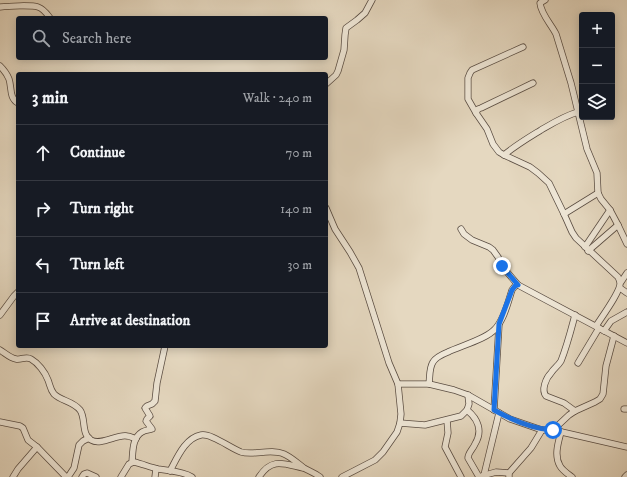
<!DOCTYPE html>
<html lang="en">
<head>
<meta charset="utf-8">
<style>
  :root { --surface:#171b24; --page:#20242c; --text:#f1f3f6; --muted:#9ea1a6; --line:#363941 }
  body { margin:0; font-family:"IM FELL DW Pica",serif; background:var(--page); color:var(--text) }
  .controls { position:absolute; right:12px; top:12px; display:grid; overflow:hidden; border-radius:4px; box-shadow:0 2px 10px #0003 }
  .controls button { width:36px; height:36px; display:grid; place-items:center; padding:0; border:0; border-bottom:1px solid var(--line); background:var(--surface); color:var(--text); font:20px sans-serif }
  .stop { position:absolute; width:12px; height:12px; margin:-9px; border:3px solid #1a73e8; border-radius:50%; background:#fff }
  .stop.end { background:#1a73e8; border-color:#fff; box-shadow:0 1px 4px #0008 }
  .list { margin:0; padding:0; list-style:none }
  h2 { display:flex; justify-content:space-between; align-items:center; height:52px; margin:0; padding:0 16px; font-size:17px }
  h2 small { font-size:13px; font-weight:400; color:var(--muted) }
  .list li { display:grid; grid-template-columns:26px 1fr auto; gap:12px; align-items:center; box-sizing:border-box; height:56px; padding:0 16px; border-top:1px solid var(--line) }
  .list b { display:block; font-size:15px; white-space:nowrap }
  .list em { font-size:13px; font-style:normal; color:var(--muted) }
  .icon { flex:none; width:22px; height:22px; fill:none; stroke:currentColor; stroke-width:2; stroke-linecap:round; stroke-linejoin:round }
  .map { position:relative; flex:none; width:627px; height:477px; overflow:hidden }
  .search { position:absolute; background:var(--surface); box-shadow:0 2px 10px #0003; left:16px; top:16px; width:312px; height:44px; display:flex; align-items:center; gap:10px; box-sizing:border-box; padding:0 14px; border-radius:4px; color:var(--muted); font-size:15px }
  .panel { position:absolute; background:var(--surface); box-shadow:0 2px 10px #0003; left:16px; top:72px; width:312px; height:276px; border-radius:4px }
  .map>svg:first-child { display:block }
  .lines { fill:none; stroke-linecap:round; stroke-linejoin:round }
  .minor-casing { stroke:#5a4d43; stroke-width:7 }
  .minor { stroke:#eee6d6; stroke-width:5.5 }
  .route { stroke:#1a73e8; stroke-width:5 }
</style>
</head>
<body>
<div class="map">
<svg width="627" height="477" viewBox="0 0 627 477">
  <rect width="100%" height="100%" fill="#e5d8c0"/>
  <filter id="stains"><feTurbulence type="fractalNoise" baseFrequency=".005" numOctaves="4"/><feColorMatrix values="0 0 0 0 .2 0 0 0 0 .09 0 0 0 0 .02 0 0 0 .5 -.17"/></filter>
  <radialGradient id="worn" r=".72"><stop offset=".6" stop-color="#630" stop-opacity="0"/><stop offset="1" stop-color="#630" stop-opacity=".3"/></radialGradient>
  <g class="lines">
    <defs>
      <g id="minor">
        <path d="M545 0 540 3C541 14 551 24 556 34L571 83 587 149 597 173 598 193 601 199 610 210 618 225 627 244"/>
        <path d="M0 7C8 6 32 5 38 7 44 9 47 14 50 18"/>
        <path d="M0 66C4 70 7 74 9 79 12 88 9 98 18 103"/>
        <path d="M533 83 481 108 478 109 476 113 487 129 493 144 499 152 504 155 530 167 538 173 549 183 564 214 572 232 576 238 618 277C619 279 620 281 620 283 621 291 601 318 596 326"/>
        <path d="M326 84 336 75 338 71 344 50 345 35 346 28 357 20 365 13 372 0"/>
        <path d="M476 113 468 99V78L470 73 472 70 523 47"/>
        <path d="M504 155C516 145 528 138 541 130 553 123 564 116 578 112"/>
        <path d="M326 208 335 229 350 252 359 268 389 363 398 384 401 414 400 423 397 432 383 452 375 460 342 477"/>
        <path d="M564 214 598 193"/>
        <path d="M461 229 464 234 472 240 489 247 493 250 498 257 502 266 518 285"/>
        <path d="M585 247 610 210"/>
        <path d="M588 251 618 225"/>
        <path d="M621 282 627 273"/>
        <path d="M620 288 627 293"/>
        <path d="M0 315 14 296 18 292"/>
        <path d="M575 315C571 330 567 346 561 361 558 366 554 368 551 373 546 378 541 390 546 396L564 403 575 411"/>
        <path d="M604 331 611 321 627 312"/>
        <path d="M0 350C5 353 10 358 16 359 21 360 26 356 31 359 38 363 45 372 48 380 50 385 50 389 54 394 61 401 73 401 80 410 86 418 81 434 91 440 101 446 117 434 127 436 130 436 133 438 136 439"/>
        <path d="M578 363 599 328"/>
        <path d="M398 384H429L454 390 468 395 510 419 542 430H553L627 447"/>
        <path d="M429 384C430 377 429 368 433 362 436 357 443 354 448 352 460 346 487 339 495 329 504 320 508 302 512 290L515 286 518 285 627 343"/>
        <path d="M624 409H627"/>
        <path d="M467 410C478 419 483 431 475 444 473 449 468 453 468 458L479 477"/>
        <path d="M494 410 499 325"/>
        <path d="M447 420 448 433 445 447 461 477"/>
        <path d="M0 422 20 426 23 428 28 440 37 447 66 477"/>
        <path d="M400 423 425 425 461 416 467 410 469 404 468 395"/>
        <path d="M553 430 569 415 575 411 595 402 600 399 603 394 606 366 614 336"/>
        <path d="M561 432C558 443 554 456 560 466 563 471 568 474 572 477"/>
        <path d="M132 462C133 452 132 438 142 432 145 430 149 430 152 429L146 421 147 419 150 416 145 408 147 406 152 404 155 401 157 383 165 346"/>
        <path d="M170 471C177 458 185 438 201 435 211 433 230 448 241 452 254 456 270 448 284 454 291 457 297 463 304 468 309 471 315 473 320 477"/>
        <path d="M484 475 499 413"/>
        <path d="M482 476 496 472 509 473"/>
        <path d="M13 477 18 469 37 447"/>
        <path d="M68 477 74 468 79 445 83 441 89 438"/>
        <path d="M82 477 84 474 87 473 96 477"/>
        <path d="M121 477 129 464 134 462C142 464 150 467 158 469 169 471 182 471 192 477"/>
        <path d="M155 477 156 469"/>
        <path d="M259 477C272 457 284 464 303 468"/>
        <path d="M509 477V473L531 448 542 430"/>
        <path d="M625 477 627 475"/>
      </g>
    </defs>
    <!-- minor casing -->
    <use href="#minor" class="minor-casing"/>
    <!-- minor -->
    <use href="#minor" class="minor"/>
  </g>
  <g class="lines">
    <!-- route -->
    <path class="route" d="M502 266 518 285 515 286 512 290 499 324 494 410C512 420 532 429 553 430"/>
  </g>
  <rect width="100%" height="100%" filter="url(#stains)"/>
  <rect width="100%" height="100%" fill="url(#worn)"/>
</svg>
<div class="controls">
<button>+</button>
<button>−</button>
<button><svg class="icon" aria-label="layers" viewBox="0 0 24 24"><path d="M12 4l9 5-9 5-9-5zM3 14l9 5 9-5"/></svg></button>
</div>
<div class="stop" style="left:553px;top:430px"></div>
<div class="stop end" style="left:502px;top:266px"></div>
<div class="search"><svg class="icon" aria-label="search" viewBox="0 0 24 24"><circle cx="10" cy="10" r="6"/><path d="M15 15l6 6"/></svg>Search here</div>
<section class="panel">
<h2>3 min<small>Walk · 240 m</small></h2>
<ul class="list">
<li><svg class="icon" aria-label="ahead" viewBox="0 0 24 24"><path d="M12 20V5M6 11l6-6 6 6"/></svg><div><b>Continue</b></div><em>70 m</em></li>
<li><svg class="icon" aria-label="right" viewBox="0 0 24 24"><path d="M7 20v-9h11M14 6l5 5-5 5"/></svg><div><b>Turn right</b></div><em>140 m</em></li>
<li><svg class="icon" aria-label="left" viewBox="0 0 24 24"><path d="M17 20v-9H6M10 6l-5 5 5 5"/></svg><div><b>Turn left</b></div><em>30 m</em></li>
<li><svg class="icon" aria-label="arrive" viewBox="0 0 24 24"><path d="M6 21V4h12l-3 4 3 4H6"/></svg><div><b>Arrive at destination</b></div></li>
</ul>
</section>
</div>
</body>
</html>
